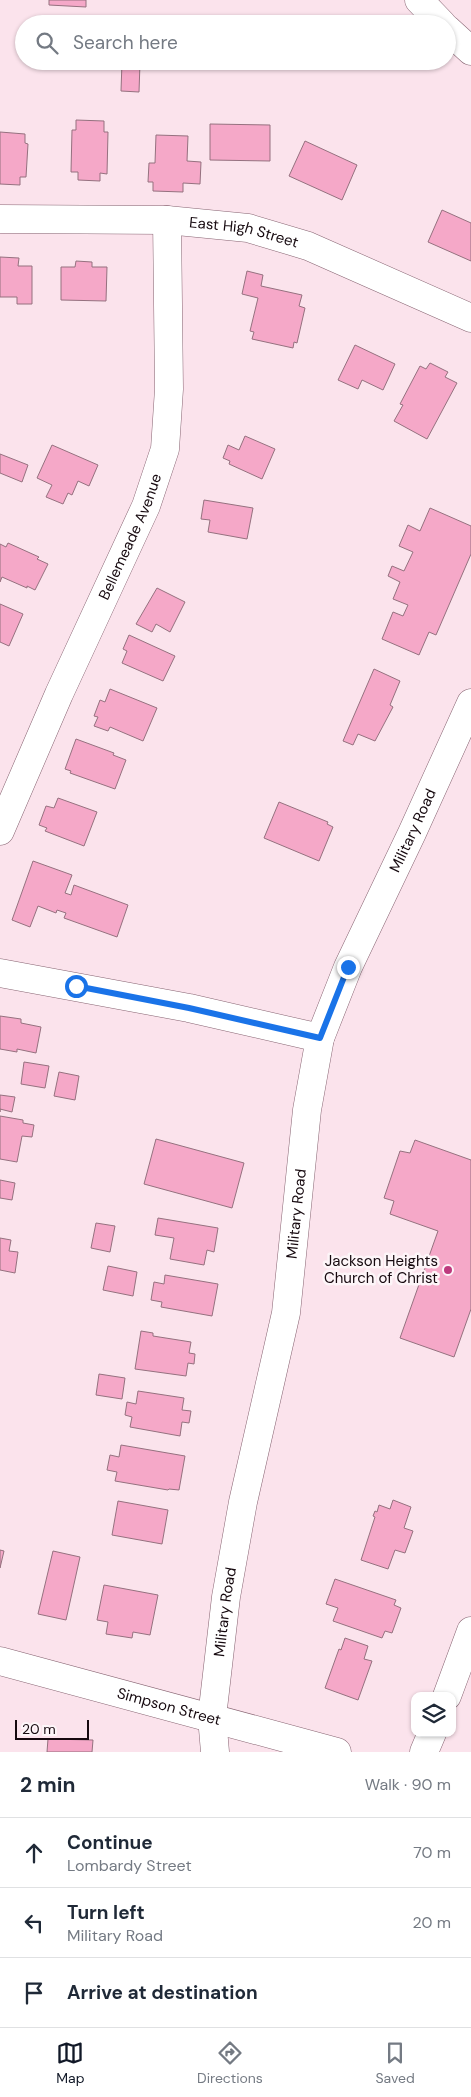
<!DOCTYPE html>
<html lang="en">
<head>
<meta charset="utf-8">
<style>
  :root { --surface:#fff; --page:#f2f2f3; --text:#1f2937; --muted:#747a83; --line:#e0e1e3; --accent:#111827 }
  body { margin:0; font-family:"DM Sans",sans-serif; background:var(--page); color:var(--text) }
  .controls { position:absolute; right:15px; bottom:15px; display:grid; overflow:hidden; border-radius:10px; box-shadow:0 1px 4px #0004 }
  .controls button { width:45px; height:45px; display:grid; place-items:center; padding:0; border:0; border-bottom:1px solid var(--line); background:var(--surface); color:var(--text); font:25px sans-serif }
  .scale { position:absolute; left:15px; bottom:12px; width:74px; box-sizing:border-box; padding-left:5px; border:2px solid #16090f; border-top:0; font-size:14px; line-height:18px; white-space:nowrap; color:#16090f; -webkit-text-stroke:4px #fdf5f8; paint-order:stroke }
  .stop { position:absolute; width:15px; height:15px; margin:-11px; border:4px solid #1a73e8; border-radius:50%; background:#fff }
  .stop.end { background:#1a73e8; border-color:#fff; box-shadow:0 1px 5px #0008 }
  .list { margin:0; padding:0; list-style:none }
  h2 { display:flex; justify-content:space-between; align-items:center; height:65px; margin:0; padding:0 20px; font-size:21px }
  h2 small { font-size:16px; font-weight:400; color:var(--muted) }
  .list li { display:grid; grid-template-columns:32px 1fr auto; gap:15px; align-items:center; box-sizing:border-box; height:70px; padding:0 20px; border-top:1px solid var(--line) }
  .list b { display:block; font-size:19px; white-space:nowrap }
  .list p { margin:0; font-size:16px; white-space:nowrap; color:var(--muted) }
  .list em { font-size:16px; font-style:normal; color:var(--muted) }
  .icon { flex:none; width:28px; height:28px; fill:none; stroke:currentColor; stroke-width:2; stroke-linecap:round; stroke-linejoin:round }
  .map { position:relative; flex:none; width:471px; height:1752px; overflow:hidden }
  .search { position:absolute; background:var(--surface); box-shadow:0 1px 4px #0004; left:15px; right:15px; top:15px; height:55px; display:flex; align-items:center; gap:12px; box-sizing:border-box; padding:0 18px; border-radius:28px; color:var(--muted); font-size:19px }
  .sheet { height:275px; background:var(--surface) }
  nav { display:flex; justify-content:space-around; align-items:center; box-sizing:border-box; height:70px; border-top:1px solid var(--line); background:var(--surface); font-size:14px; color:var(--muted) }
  nav a { display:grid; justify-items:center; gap:2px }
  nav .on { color:var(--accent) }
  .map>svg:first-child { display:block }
  .building { fill:#f5a8c8; stroke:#95717f }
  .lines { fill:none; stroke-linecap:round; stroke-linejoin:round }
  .minor-casing { stroke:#876472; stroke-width:29 }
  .tertiary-casing { stroke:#876472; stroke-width:29 }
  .minor { stroke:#fff; stroke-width:28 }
  .tertiary { stroke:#fff; stroke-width:28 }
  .route { stroke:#1a73e8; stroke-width:6 }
  .poi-dot { fill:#be3a7e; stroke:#fdf5f8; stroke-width:2 }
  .labels { text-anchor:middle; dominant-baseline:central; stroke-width:5; stroke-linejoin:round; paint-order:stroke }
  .street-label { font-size:15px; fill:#16090f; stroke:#fdf5f8 }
  .poi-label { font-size:15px; fill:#16090f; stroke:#fdf5f8; text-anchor:end }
</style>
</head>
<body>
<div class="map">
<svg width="471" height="1752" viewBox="0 0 471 1752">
  <rect width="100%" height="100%" fill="#fbe3ec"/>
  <!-- building -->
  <g class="building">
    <path d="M49 0H86V7L49 5Z"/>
    <path d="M122 62 140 63 139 92 121 91Z"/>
    <path d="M76 120 104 121V132H108L107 174 100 173V181L78 180V172H71L72 130H76Z"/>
    <path d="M210 124 270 125V161L210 160Z"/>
    <path d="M0 132 25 134V143L28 144 26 177H20V185L0 184Z"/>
    <path d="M156 135 188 136 187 161 201 162 200 184 183 183V192L153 191V182H148L149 163H155Z"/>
    <path d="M305 141 357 165 342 200 289 176Z"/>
    <path d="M442 210 471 223V261L428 242Z"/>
    <path d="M0 257 19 258 18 266H32V304H17V297H0Z"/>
    <path d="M76 261 92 262V267H107L106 301 61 300V267H75Z"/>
    <path d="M247 271 263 275 261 286 302 295 299 306 305 308 297 343 294 342 293 348 252 339 254 332 250 331 258 298 242 294Z"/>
    <path d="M355 345 395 364 383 390 362 380 358 389 338 380Z"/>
    <path d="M430 363 448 372 445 377 457 383 427 439 394 421 403 405 400 404 420 366 426 369Z"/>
    <path d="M245 436 275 449 262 479 229 464 230 461 223 458 228 445 239 450Z"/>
    <path d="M52 445 98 465 89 486 78 481 72 495 68 493 63 504 46 497 52 485 37 478Z"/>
    <path d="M0 454 28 465 22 482 0 473Z"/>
    <path d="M204 500 253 508 247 539 208 532 210 520 201 519Z"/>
    <path d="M430 508 471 526V554L436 635 429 632 419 655 382 639 393 612 403 616 408 605 393 599 400 582 388 576 392 566 404 571 413 552 399 546 408 525 420 531Z"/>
    <path d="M8 543 39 557 37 559 48 564 35 590 27 586V588L2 577 0 582V544L6 547Z"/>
    <path d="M157 588 185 602 170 632 156 624 152 632 136 624Z"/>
    <path d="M0 604 23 614 9 646 0 642Z"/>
    <path d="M129 635 175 656 163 681 122 663 127 651 123 649Z"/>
    <path d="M374 669 400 681 390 705 393 707 375 741 358 734 353 745 343 741Z"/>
    <path d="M110 689 157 708 143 741 110 727 108 731 94 726 98 717 94 716 100 700 105 702Z"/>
    <path d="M76 739 114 753 113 755 126 760 115 789 70 773 71 771 65 769Z"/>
    <path d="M58 798 97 812 84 846 45 831 47 828 39 825 46 806 54 808Z"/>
    <path d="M279 802 328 822 327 824 333 827 319 861 264 838Z"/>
    <path d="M33 861 72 875 65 893 71 895 74 885 128 905 117 937 64 918 66 913 57 910 56 913 38 906 30 927 12 920Z"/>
    <path d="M0 1016 21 1019V1023L41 1027 36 1053 17 1049V1052L0 1049Z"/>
    <path d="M24 1062 49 1066 45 1088 21 1084Z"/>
    <path d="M59 1072 79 1076 75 1100 54 1096Z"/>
    <path d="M0 1095 15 1097 12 1112 0 1109V1112Z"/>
    <path d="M0 1116 23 1120V1123L34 1125 32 1137 22 1136 17 1162 0 1159Z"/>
    <path d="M156 1139 244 1163 232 1208 144 1184Z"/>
    <path d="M415 1140 471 1160V1309L454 1357 400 1338 438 1231 390 1214 394 1201 384 1198 400 1151 410 1153Z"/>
    <path d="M0 1180 15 1183 12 1200 0 1198Z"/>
    <path d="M158 1218 218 1228 214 1252 207 1250 204 1265 170 1259 174 1238 155 1235Z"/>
    <path d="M96 1223 115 1226 110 1252 91 1248Z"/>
    <path d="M0 1238 11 1240 9 1251 18 1252 15 1273 0 1270Z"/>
    <path d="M108 1266 137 1272 133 1296 103 1290Z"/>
    <path d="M165 1275 218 1284 212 1316 161 1307 162 1302 151 1300 154 1282 164 1284Z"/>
    <path d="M141 1331 153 1333V1336L191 1342 189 1353 195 1354 194 1364 188 1363 186 1376 135 1369Z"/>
    <path d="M99 1374 125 1378 122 1399 96 1395Z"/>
    <path d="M138 1391 184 1398 182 1410 191 1411 189 1423 182 1422 180 1436 130 1427 132 1417 125 1415 127 1402 136 1404Z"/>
    <path d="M121 1445 185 1456 179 1490 169 1489 168 1490 115 1481 117 1472 107 1470 110 1455 119 1457Z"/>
    <path d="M393 1500 411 1507 404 1528 413 1531 405 1553 395 1550 388 1569 361 1560 375 1517 373 1516 375 1511 377 1512 379 1505 390 1509Z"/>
    <path d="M118 1501 168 1510 162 1544 112 1535Z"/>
    <path d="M0 1550 4 1551 0 1568Z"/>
    <path d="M53 1551 80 1557 66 1620 38 1614Z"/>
    <path d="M335 1579 396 1600 394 1605 401 1608 392 1633 385 1631 382 1638 333 1621 338 1608 326 1604Z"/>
    <path d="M104 1585 158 1595 150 1635 133 1632 132 1638 106 1634 108 1622 97 1620Z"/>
    <path d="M345 1638 368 1646 364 1659 372 1661 358 1700 325 1688 339 1649 341 1650Z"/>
    <path d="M48 1739 93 1740 92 1752H47Z"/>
  </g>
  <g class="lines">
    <defs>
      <g id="minor">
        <path d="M419 0 442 24"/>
        <path d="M447 29 471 51"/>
        <path id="s1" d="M0 219 167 220 248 228 308 246 471 318"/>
        <path id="s2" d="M0 831 59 694 146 506 165 449 169 389 167 220"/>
        <path d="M0 973 189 1008 320 1038"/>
        <path id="s3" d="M0 1661 337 1752"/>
        <path id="s4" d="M215 1752 212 1717 226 1597 243 1502 286 1313 307 1110 320 1038 348 967 412 833 471 703"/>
      </g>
      <g id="tertiary">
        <path d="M447 1696 471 1631"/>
        <path d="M424 1752 432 1733"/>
      </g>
    </defs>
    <!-- minor casing -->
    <use href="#minor" class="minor-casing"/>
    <!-- tertiary casing -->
    <use href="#tertiary" class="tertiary-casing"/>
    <!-- minor -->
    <use href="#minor" class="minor"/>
    <!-- tertiary -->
    <use href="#tertiary" class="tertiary"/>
  </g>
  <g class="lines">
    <!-- route -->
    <path class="route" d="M76 986 189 1008 320 1038 348 967"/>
  </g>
  <!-- markers -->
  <circle class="poi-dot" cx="448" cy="1270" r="5"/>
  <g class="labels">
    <!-- street labels -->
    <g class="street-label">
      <text stroke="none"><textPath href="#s1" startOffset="245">East High Street</textPath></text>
      <text stroke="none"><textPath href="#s2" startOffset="322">Bellemeade Avenue</textPath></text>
      <text stroke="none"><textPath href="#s4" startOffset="951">Military Road</textPath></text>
      <text stroke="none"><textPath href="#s4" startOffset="546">Military Road</textPath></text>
      <text stroke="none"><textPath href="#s4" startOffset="141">Military Road</textPath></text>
      <text stroke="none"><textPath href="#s3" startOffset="175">Simpson Street</textPath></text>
    </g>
    <!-- poi labels -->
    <g class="poi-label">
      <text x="438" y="1261">Jackson Heights<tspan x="438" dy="17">Church of Christ</tspan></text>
    </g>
  </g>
</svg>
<div class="controls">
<button><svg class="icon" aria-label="layers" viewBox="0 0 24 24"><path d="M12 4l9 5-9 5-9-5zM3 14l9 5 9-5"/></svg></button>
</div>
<div class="scale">20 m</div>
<div class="stop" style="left:76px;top:986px"></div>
<div class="stop end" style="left:348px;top:967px"></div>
<div class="search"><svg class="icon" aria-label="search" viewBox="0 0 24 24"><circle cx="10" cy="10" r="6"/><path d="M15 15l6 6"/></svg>Search here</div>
</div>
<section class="sheet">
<h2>2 min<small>Walk · 90 m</small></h2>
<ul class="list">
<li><svg class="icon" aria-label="ahead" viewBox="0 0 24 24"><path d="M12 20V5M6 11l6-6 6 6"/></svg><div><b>Continue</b><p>Lombardy Street</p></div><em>70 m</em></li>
<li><svg class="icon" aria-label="left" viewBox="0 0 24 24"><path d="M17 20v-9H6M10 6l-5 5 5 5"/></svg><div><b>Turn left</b><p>Military Road</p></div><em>20 m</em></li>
<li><svg class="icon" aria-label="arrive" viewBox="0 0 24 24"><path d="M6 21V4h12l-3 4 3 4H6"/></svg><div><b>Arrive at destination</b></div></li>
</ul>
</section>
<nav>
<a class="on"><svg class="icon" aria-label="map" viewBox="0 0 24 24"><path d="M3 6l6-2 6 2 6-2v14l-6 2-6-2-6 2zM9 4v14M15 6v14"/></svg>Map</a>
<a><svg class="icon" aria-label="directions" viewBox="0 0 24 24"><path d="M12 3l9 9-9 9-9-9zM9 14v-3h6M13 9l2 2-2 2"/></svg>Directions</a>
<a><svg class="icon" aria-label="saved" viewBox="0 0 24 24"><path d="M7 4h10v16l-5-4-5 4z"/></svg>Saved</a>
</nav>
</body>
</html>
